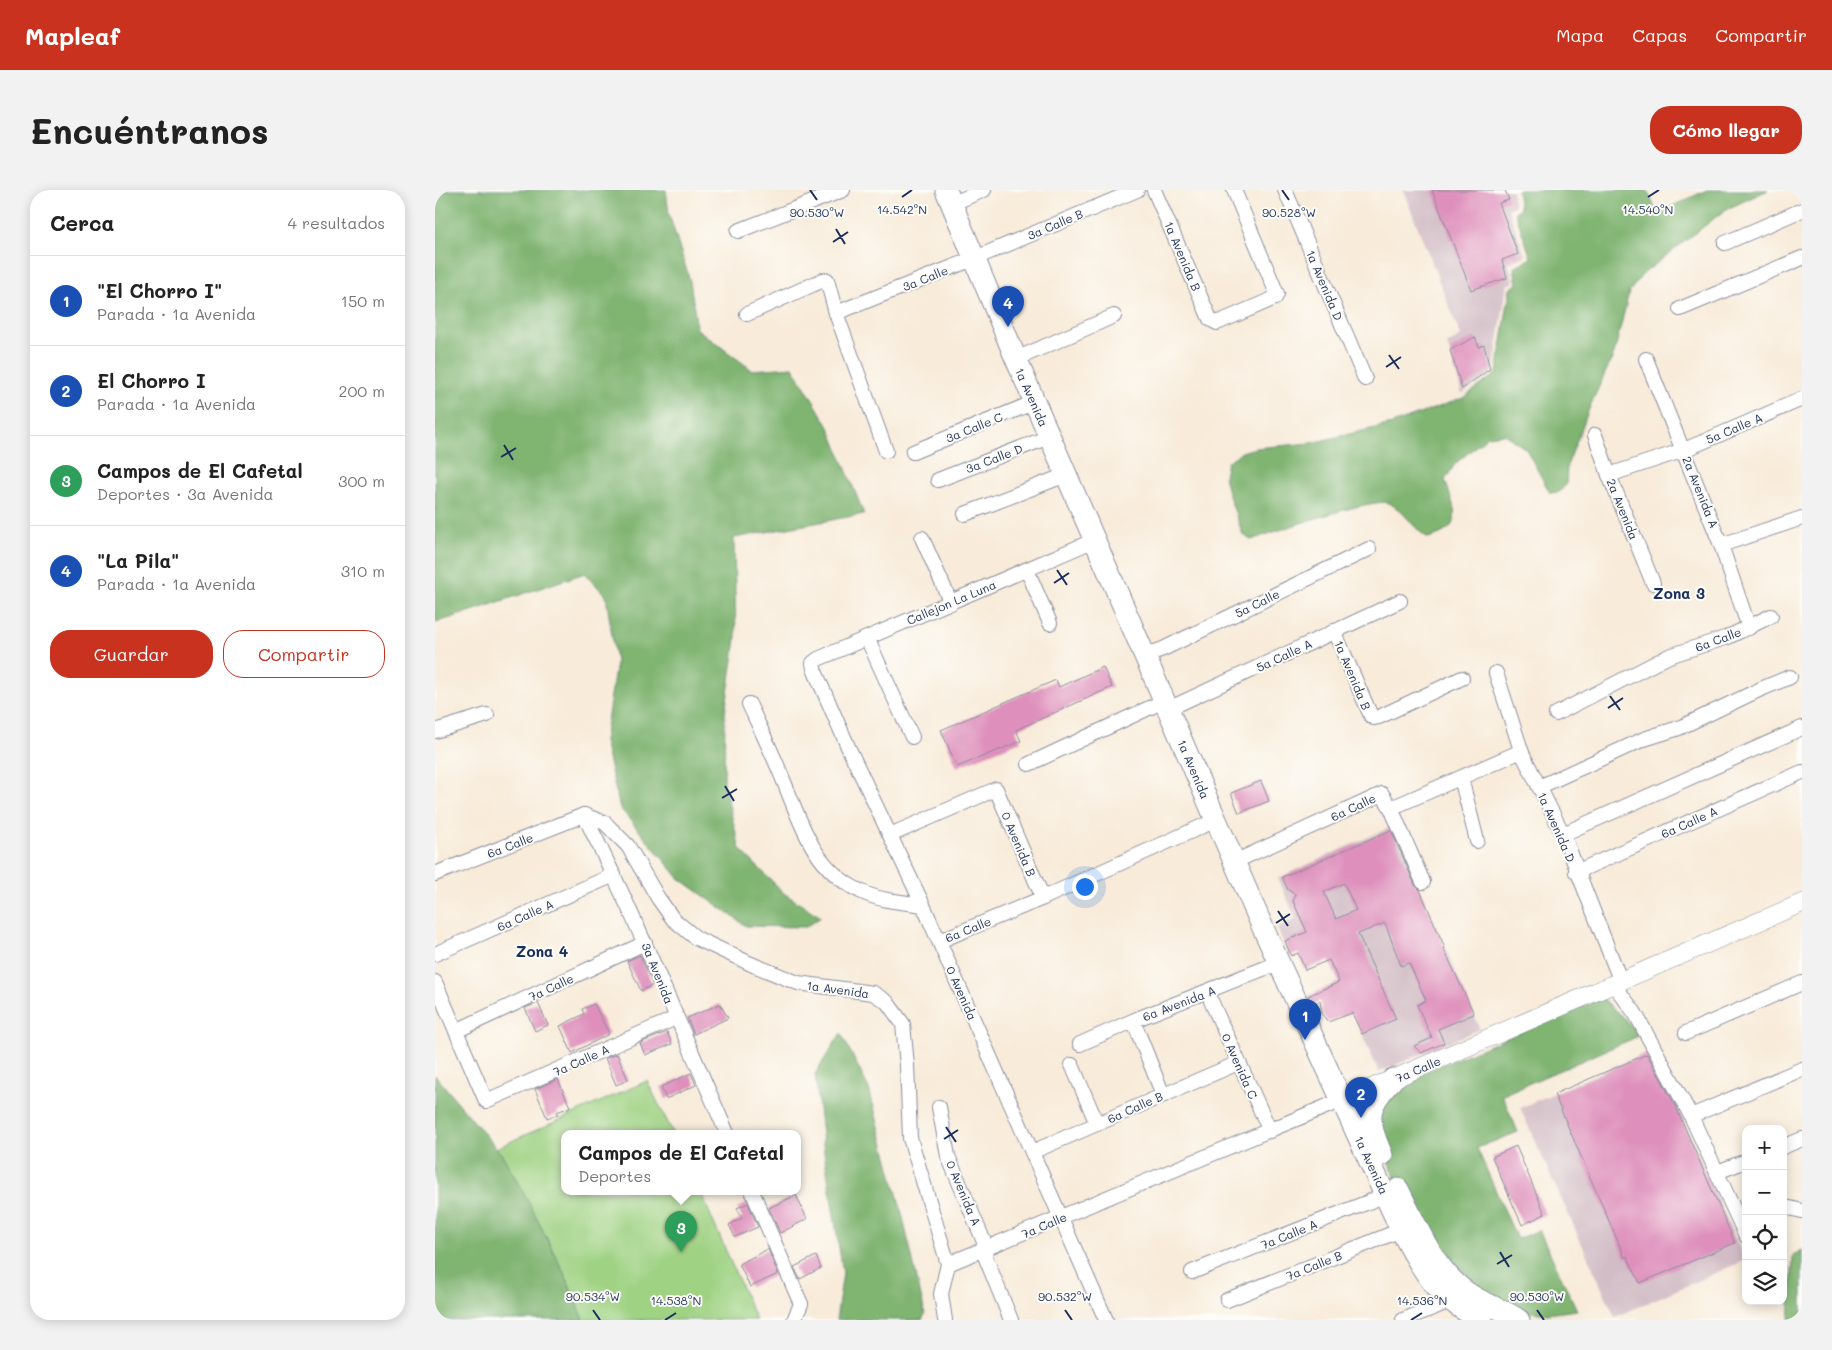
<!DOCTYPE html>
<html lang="es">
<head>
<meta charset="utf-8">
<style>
  :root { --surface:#fff; --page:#f2f2f2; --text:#222; --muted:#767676; --line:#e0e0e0; --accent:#c8321e }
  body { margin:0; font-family:Mali,sans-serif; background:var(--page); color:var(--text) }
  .controls { position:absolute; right:15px; bottom:15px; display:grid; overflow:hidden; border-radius:10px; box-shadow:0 2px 12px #0003 }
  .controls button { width:45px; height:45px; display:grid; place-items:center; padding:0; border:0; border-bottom:1px solid var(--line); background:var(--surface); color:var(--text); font:25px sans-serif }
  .you { position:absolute; left:649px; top:696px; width:18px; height:18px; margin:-12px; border:4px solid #fff; border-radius:50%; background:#1a73e8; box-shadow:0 0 0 8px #1a73e833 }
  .badge { display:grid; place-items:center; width:32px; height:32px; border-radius:50%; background:var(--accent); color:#fff; font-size:16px; font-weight:700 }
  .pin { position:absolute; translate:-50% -41px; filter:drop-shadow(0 1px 2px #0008) }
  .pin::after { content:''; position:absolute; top:26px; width:18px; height:15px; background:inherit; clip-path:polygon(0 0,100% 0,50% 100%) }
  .popup { position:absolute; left:126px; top:940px; width:240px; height:65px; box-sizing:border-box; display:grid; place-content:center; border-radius:10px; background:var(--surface); filter:drop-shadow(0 1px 4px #0005); font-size:16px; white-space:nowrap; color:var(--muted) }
  .popup b { font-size:19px; color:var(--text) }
  .popup::after { content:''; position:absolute; left:50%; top:100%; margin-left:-10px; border:10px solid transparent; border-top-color:var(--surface) }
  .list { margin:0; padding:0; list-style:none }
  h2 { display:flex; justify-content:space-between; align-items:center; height:65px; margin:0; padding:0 20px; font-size:21px }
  h2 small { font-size:16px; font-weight:400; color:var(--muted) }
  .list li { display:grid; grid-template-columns:32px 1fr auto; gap:15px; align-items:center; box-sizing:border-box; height:90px; padding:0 20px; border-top:1px solid var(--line) }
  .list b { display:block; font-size:19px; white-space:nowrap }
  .list p { margin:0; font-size:16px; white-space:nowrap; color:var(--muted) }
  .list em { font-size:16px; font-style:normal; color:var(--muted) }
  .actions { display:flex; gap:10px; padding:15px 20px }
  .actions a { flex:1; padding:11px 0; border:1px solid var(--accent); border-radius:20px; text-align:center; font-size:18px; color:var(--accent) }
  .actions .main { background:var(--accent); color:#fff }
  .icon { flex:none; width:28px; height:28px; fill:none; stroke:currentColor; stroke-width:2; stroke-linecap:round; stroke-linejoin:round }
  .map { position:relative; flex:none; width:1367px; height:1130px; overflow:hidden; border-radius:20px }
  header { display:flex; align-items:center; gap:30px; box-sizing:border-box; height:70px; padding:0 25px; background:var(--accent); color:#fff }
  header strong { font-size:24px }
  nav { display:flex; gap:28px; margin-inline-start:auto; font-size:18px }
  .intro { display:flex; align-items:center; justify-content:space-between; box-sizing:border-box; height:120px; padding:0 30px }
  h1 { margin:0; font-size:35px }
  .button { padding:12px 22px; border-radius:20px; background:var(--accent); color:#fff; font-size:18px; font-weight:700 }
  main { display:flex; gap:30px; padding:0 30px }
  aside { flex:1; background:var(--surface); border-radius:20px; box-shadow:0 2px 12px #0003 }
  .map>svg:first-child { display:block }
  .industrial { fill:#d2bdc6 }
  .green { fill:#9fd283; stroke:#5d8070 }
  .forest { fill:#7fb471; stroke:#4d7268 }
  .building { fill:#de8fbb; fill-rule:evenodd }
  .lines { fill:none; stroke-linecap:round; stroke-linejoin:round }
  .minor-casing { stroke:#8a8d9c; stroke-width:16 }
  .tertiary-casing { stroke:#8a8d9c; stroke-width:19 }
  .primary-casing { stroke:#8a8d9c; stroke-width:23 }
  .minor { stroke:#fff; stroke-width:14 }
  .tertiary { stroke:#fff; stroke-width:18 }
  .primary { stroke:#fff; stroke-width:21 }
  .ticks { fill:none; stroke:#1b2f5e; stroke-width:2 }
  .labels { text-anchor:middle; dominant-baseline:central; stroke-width:4; stroke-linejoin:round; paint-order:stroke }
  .street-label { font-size:12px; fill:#1b2f5e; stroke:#fdfcf7 }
  .quarter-label { font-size:15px; font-weight:bold; fill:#1b2f5e; stroke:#fdfcf7 }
  .ticks-label { font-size:12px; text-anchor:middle; fill:#1b2f5e; stroke:#fdfcf7; stroke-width:4; stroke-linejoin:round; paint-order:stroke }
</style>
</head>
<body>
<header>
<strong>Mapleaf</strong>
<nav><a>Mapa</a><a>Capas</a><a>Compartir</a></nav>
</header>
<div class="intro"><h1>Encuéntranos</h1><a class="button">Cómo llegar</a></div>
<main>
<aside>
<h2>Cerca<small>4 resultados</small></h2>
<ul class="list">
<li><span class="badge" style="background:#1a4fb4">1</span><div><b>&quot;El Chorro I&quot;</b><p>Parada · 1a Avenida</p></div><em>150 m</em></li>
<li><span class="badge" style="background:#1a4fb4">2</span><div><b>El Chorro I</b><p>Parada · 1a Avenida</p></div><em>200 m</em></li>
<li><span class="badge" style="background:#2e9e5b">3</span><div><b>Campos de El Cafetal</b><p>Deportes · 3a Avenida</p></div><em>300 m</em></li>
<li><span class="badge" style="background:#1a4fb4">4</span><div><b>&quot;La Pila&quot;</b><p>Parada · 1a Avenida</p></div><em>310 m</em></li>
</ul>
<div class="actions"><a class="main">Guardar</a><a>Compartir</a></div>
</aside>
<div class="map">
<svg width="1367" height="1130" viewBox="0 0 1367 1130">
  <rect width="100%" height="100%" fill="#fdfcf7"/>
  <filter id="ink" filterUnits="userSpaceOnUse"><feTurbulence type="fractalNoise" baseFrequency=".02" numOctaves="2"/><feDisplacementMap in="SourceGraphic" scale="10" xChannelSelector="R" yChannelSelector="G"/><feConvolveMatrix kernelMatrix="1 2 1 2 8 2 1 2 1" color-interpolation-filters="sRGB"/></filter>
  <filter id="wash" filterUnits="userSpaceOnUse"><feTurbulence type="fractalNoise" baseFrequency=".0096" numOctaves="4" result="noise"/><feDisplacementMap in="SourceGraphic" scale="20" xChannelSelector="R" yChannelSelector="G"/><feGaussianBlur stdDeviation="1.12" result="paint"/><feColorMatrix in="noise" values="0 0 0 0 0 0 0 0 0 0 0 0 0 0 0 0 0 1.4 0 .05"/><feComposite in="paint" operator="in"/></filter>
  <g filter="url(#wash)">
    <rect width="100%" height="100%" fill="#f8ebd9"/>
    <!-- industrial -->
    <g class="industrial">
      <path d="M968 0H1077L1079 16 1073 19 1090 66 1073 73 1079 92 1072 95 1058 182 1027 204 1012 154 1026 146Z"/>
      <path d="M958 636 1045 839 944 882 887 754 855 767 842 738 861 729 843 688Z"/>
      <path d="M1217 860 1310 1070 1180 1127 1085 918Z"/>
    </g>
    <!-- green -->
    <path class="green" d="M212 891 238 943H130V1001H265L321 1130H149C131 1087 111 1045 89 1004 80 989 72 972 61 958Z"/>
    <!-- forest -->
    <g class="forest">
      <path d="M0 0H231L234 24 255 91 262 139 317 180 358 177 394 237 429 324 299 348 301 449 290 524 289 595 305 659 350 704 386 727 371 737 311 736 244 688 185 618 169 552 181 472 171 406 150 383 16 428 0 432Z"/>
      <path d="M1082 0H1212L1222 23 1272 0H1333L1290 20 1208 84 1194 102 1179 164 1156 214 1132 276 1131 295 1124 302 1115 303 1091 259 1069 244 1053 246 1020 274 1010 290C1019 319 1032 338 993 348 977 338 970 320 953 313 939 307 835 343 816 350L808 345 793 303 789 286 792 272 807 262 820 258 876 253 957 234 1028 208 1062 183 1075 99 1082 94 1079 77 1096 68 1080 22 1085 19Z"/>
      <path d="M1167 808 1194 833 1204 846 1067 905 1083 942 1042 958 1082 1049 1104 1040 1142 1120 1113 1124 1088 1121 1066 1113 1011 1076 968 1005 940 942 943 924 964 893Z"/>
      <path d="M406 843 434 899 466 1019 490 1124 487 1130H401L408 1083 389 962 380 884Z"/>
      <path d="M0 885 68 966 96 1017 131 1087 149 1130H0Z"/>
      <path d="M1367 1059V1130H1354L1358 1066Z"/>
    </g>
    <g id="blocks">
      <!-- building -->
      <g class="building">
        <path d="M997 0H1070L1074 10 1064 13 1083 64 1067 70 1072 88 1036 100Z"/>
        <path d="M1040 147 1044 157 1049 155 1055 179 1027 199 1015 160Z"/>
        <path d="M668 477 677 497 581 540 586 551 522 577 506 540 621 490 624 497Z"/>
        <path d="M826 591 834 611 804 623 796 603Z"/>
        <path d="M956 640 980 695 985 700 1010 758 1009 759 1039 824 1003 839 1009 853 986 863 979 856 997 848 982 815 991 810 974 773 966 776 950 733 923 744 961 829 927 844 917 823 893 832 887 824 885 811 877 814 873 806 904 792 894 770 870 780 863 763 856 766 850 751 872 742 858 711 860 704 853 700 847 687ZM909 693 921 720 901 729 889 702Z"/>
        <path d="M205 765 218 795 206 801 192 771Z"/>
        <path d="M103 813 113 835 100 841 90 818Z"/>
        <path d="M159 814 174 844 137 863 125 836 149 824 147 819Z"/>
        <path d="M285 814 293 828 259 844 252 828Z"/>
        <path d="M232 842 237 854 210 865 205 853Z"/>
        <path d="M182 864 193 890 181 895 170 868Z"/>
        <path d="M1212 864 1240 915 1300 1053 1205 1093 1192 1066 1190 1068 1119 904Z"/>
        <path d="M256 883 261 895 231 909 226 897Z"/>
        <path d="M123 889 135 917 122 922 123 924 112 928 100 899Z"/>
        <path d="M1081 956 1110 1024 1087 1035 1057 967Z"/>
        <path d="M361 1005 372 1029 345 1043 334 1018Z"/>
        <path d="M313 1013 323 1037 300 1047 294 1035 307 1028 302 1018Z"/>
        <path d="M333 1059 343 1084 315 1097 304 1074Z"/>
        <path d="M381 1066 386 1078 365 1089 359 1077Z"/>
      </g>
    </g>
  </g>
  <g filter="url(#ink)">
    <use href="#blocks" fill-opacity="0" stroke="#8a8d9c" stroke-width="1"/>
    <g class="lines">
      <defs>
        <g id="minor">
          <path d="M719 0 775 129 782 133 840 108 842 104 799 0"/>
          <path d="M850 0 930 189"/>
          <path d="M516 14 549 0"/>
          <path d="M303 41 408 0"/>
          <path d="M1290 53 1367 20"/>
          <path d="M1245 119 1367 68"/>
          <path d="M401 123 451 261"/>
          <path d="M312 124 388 90H392L401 123 538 69 702 0"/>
          <path d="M581 169 679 126"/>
          <path d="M1211 169 1286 355 1314 438"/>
          <path d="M1160 245 1174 285 1218 393"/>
          <path d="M478 262 600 212"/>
          <path d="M1174 285 1249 260 1367 209"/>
          <path d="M503 290 614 247"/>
          <path d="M530 324 631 285"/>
          <path d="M487 348 516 413"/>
          <path d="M660 350 383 469 378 473 379 479 414 559 488 715 671 1130"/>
          <path d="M1286 355 1367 328"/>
          <path d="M592 380 615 433"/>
          <path d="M899 441 936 526 939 528 944 527 1027 488"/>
          <path d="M432 448 477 547"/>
          <path d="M709 466 728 459 934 359"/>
          <path d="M1061 483 1087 563 1128 644 1186 792"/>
          <path d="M314 514C325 538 337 562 347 587 366 632 377 678 425 701 444 711 467 712 488 715"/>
          <path d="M733 519 965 411"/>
          <path d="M1121 524 1234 466 1293 447 1336 426"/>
          <path d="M0 541 52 525"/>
          <path d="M594 574 729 511"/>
          <path d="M1026 588 1042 651"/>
          <path d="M1104 597 1209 549 1244 538 1326 499 1355 487"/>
          <path d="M956 618 1082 563H1087"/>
          <path d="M149 625 170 633 193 656 223 708 238 729 261 748 316 774 363 793 438 803 452 812 468 834 472 875 475 948 513 1074 506 1104 510 1130"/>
          <path d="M149 625C202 729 245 837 292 943"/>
          <path d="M1128 644 1367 538"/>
          <path d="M455 645 561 599 608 708"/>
          <path d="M799 672 947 604 956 618 988 692"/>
          <path d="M1141 682 1367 582"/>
          <path d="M0 684 149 625"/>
          <path d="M504 751 608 708 781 630"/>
          <path d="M0 764 179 685"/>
          <path d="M0 792 51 911 241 828"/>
          <path d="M1179 795 1200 823 1256 926 1311 1046"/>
          <path d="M776 811 835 941"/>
          <path d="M702 840 728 905"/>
          <path d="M21 841 210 753"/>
          <path d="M1251 843 1367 793"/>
          <path d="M645 854 702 829 843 773"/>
          <path d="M637 875 662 934"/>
          <path d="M504 917 513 966 552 1059"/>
          <path d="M1256 926 1367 879"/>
          <path d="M1348 957 1367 949"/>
          <path d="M597 962 803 873"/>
          <path d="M1282 982 1311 971"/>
          <path d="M317 1001 366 1114 359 1130"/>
          <path d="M1348 1021 1355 1018 1367 1021"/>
          <path d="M548 1061 576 1130"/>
          <path d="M513 1074 907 910"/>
          <path d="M757 1082 951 1005"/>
          <path d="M792 1110 966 1040"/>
          <path d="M968 1130 1015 1111"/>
        </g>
        <path id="tertiary" d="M907 910 958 889 1367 713"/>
        <g id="primary">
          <path d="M511 0 581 169 828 738 966 1040C987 1081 1004 1110 1047 1130"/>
          <path d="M947 965C931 929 930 918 958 889"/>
          <path d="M963 999C981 1034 997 1077 1030 1101 1046 1114 1067 1118 1084 1130"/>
        </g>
      </defs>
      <!-- minor casing -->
      <use href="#minor" class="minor-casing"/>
      <!-- tertiary casing -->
      <use href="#tertiary" class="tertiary-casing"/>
      <!-- primary casing -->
      <use href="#primary" class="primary-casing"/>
      <!-- minor -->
      <use href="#minor" class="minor"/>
      <!-- tertiary -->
      <use href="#tertiary" class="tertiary"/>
      <!-- primary -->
      <use href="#primary" class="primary"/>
    </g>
  </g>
  <!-- ticks -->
  <path class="ticks" d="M375 0 382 10M847 0 854 10M467 7 477 0M1213 7 1224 0M401 39 410 54M398 52 413 42M954 165 964 179M951 177 966 167M69 255 78 270M66 267 81 258M622 380 632 395M619 393 634 383M1175 506 1185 520M1173 518 1188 508M290 596 299 611M287 608 302 599M843 721 853 736M841 733 855 724M511 937 521 952M509 949 523 940M1065 1062 1074 1077M1062 1074 1077 1065M158 1120 165 1130M630 1120 637 1130M1102 1120 1109 1130M230 1130 241 1123M976 1130 987 1123"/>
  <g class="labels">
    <!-- street labels -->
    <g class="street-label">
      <text transform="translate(620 34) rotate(-23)">3a Calle B</text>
      <text transform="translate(748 66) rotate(67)">1a Avenida B</text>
      <text transform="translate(490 88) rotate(-22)">3a Calle</text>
      <text transform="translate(890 95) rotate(67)">1a Avenida D</text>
      <text transform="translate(597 207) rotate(66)">1a Avenida</text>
      <text transform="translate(539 237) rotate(-22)">3a Calle C</text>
      <text transform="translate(1299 238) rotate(-23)">5a Calle A</text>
      <text transform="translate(559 268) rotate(-21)">3a Calle D</text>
      <text transform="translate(1266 302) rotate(68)">2a Avenida A</text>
      <text transform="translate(1188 319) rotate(68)">2a Avenida</text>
      <text transform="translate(516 412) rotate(-23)">Callejon La Luna</text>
      <text transform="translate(822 413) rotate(-26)">5a Calle</text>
      <text transform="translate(1283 449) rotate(-20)">6a Calle</text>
      <text transform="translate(849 465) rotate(-25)">5a Calle A</text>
      <text transform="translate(918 485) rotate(67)">1a Avenida B</text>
      <text transform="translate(759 579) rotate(67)">1a Avenida</text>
      <text transform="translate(918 617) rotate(-25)">6a Calle</text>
      <text transform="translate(1254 632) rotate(-24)">6a Calle A</text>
      <text transform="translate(1122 637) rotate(66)">1a Avenida D</text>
      <text transform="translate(584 654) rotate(67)">0 Avenida B</text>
      <text transform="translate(75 655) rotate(-21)">6a Calle</text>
      <text transform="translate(90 725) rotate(-24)">6a Calle A</text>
      <text transform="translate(533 739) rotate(-22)">6a Calle</text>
      <text transform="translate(223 783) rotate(68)">3a Avenida</text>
      <text transform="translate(116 797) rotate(-25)">7a Calle</text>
      <text transform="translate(403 799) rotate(8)">1a Avenida</text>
      <text transform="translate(527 803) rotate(66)">0 Avenida</text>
      <text transform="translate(744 813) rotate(-21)">6a Avenida A</text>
      <text transform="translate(146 870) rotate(-24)">7a Calle A</text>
      <text transform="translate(805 876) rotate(66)">0 Avenida C</text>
      <text transform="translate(983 879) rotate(-23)">7a Calle</text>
      <text transform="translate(700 917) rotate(-24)">6a Calle B</text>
      <text transform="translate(937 975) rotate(65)">1a Avenida</text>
      <text transform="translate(529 1003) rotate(67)">0 Avenida A</text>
      <text transform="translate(609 1035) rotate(-23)">7a Calle</text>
      <text transform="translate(854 1044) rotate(-22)">7a Calle A</text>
      <text transform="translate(879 1075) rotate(-22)">7a Calle B</text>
    </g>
    <!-- quarter labels -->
    <g class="quarter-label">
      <text x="1244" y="403">Zona 3</text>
      <text x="107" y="761">Zona 4</text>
    </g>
  </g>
  <g class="ticks-label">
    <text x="467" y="24">14.542°N</text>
    <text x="1213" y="24">14.540°N</text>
    <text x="382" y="27">90.530°W</text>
    <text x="854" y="27">90.528°W</text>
    <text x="158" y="1111">90.534°W</text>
    <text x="630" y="1111">90.532°W</text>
    <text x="1102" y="1111">90.530°W</text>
    <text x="241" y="1115">14.538°N</text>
    <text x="987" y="1115">14.536°N</text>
  </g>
</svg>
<div class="controls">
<button>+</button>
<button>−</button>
<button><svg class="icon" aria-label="locate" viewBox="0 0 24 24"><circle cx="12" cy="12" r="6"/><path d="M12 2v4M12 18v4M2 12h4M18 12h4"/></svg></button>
<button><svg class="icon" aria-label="layers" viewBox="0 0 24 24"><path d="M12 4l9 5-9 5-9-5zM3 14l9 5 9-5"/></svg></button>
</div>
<div class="you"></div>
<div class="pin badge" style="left:870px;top:850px;background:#1a4fb4">1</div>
<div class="pin badge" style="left:926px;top:928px;background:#1a4fb4">2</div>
<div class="pin badge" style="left:246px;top:1062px;background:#2e9e5b">3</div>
<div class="popup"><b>Campos de El Cafetal</b>Deportes</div>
<div class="pin badge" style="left:573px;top:137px;background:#1a4fb4">4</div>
</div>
</main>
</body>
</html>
